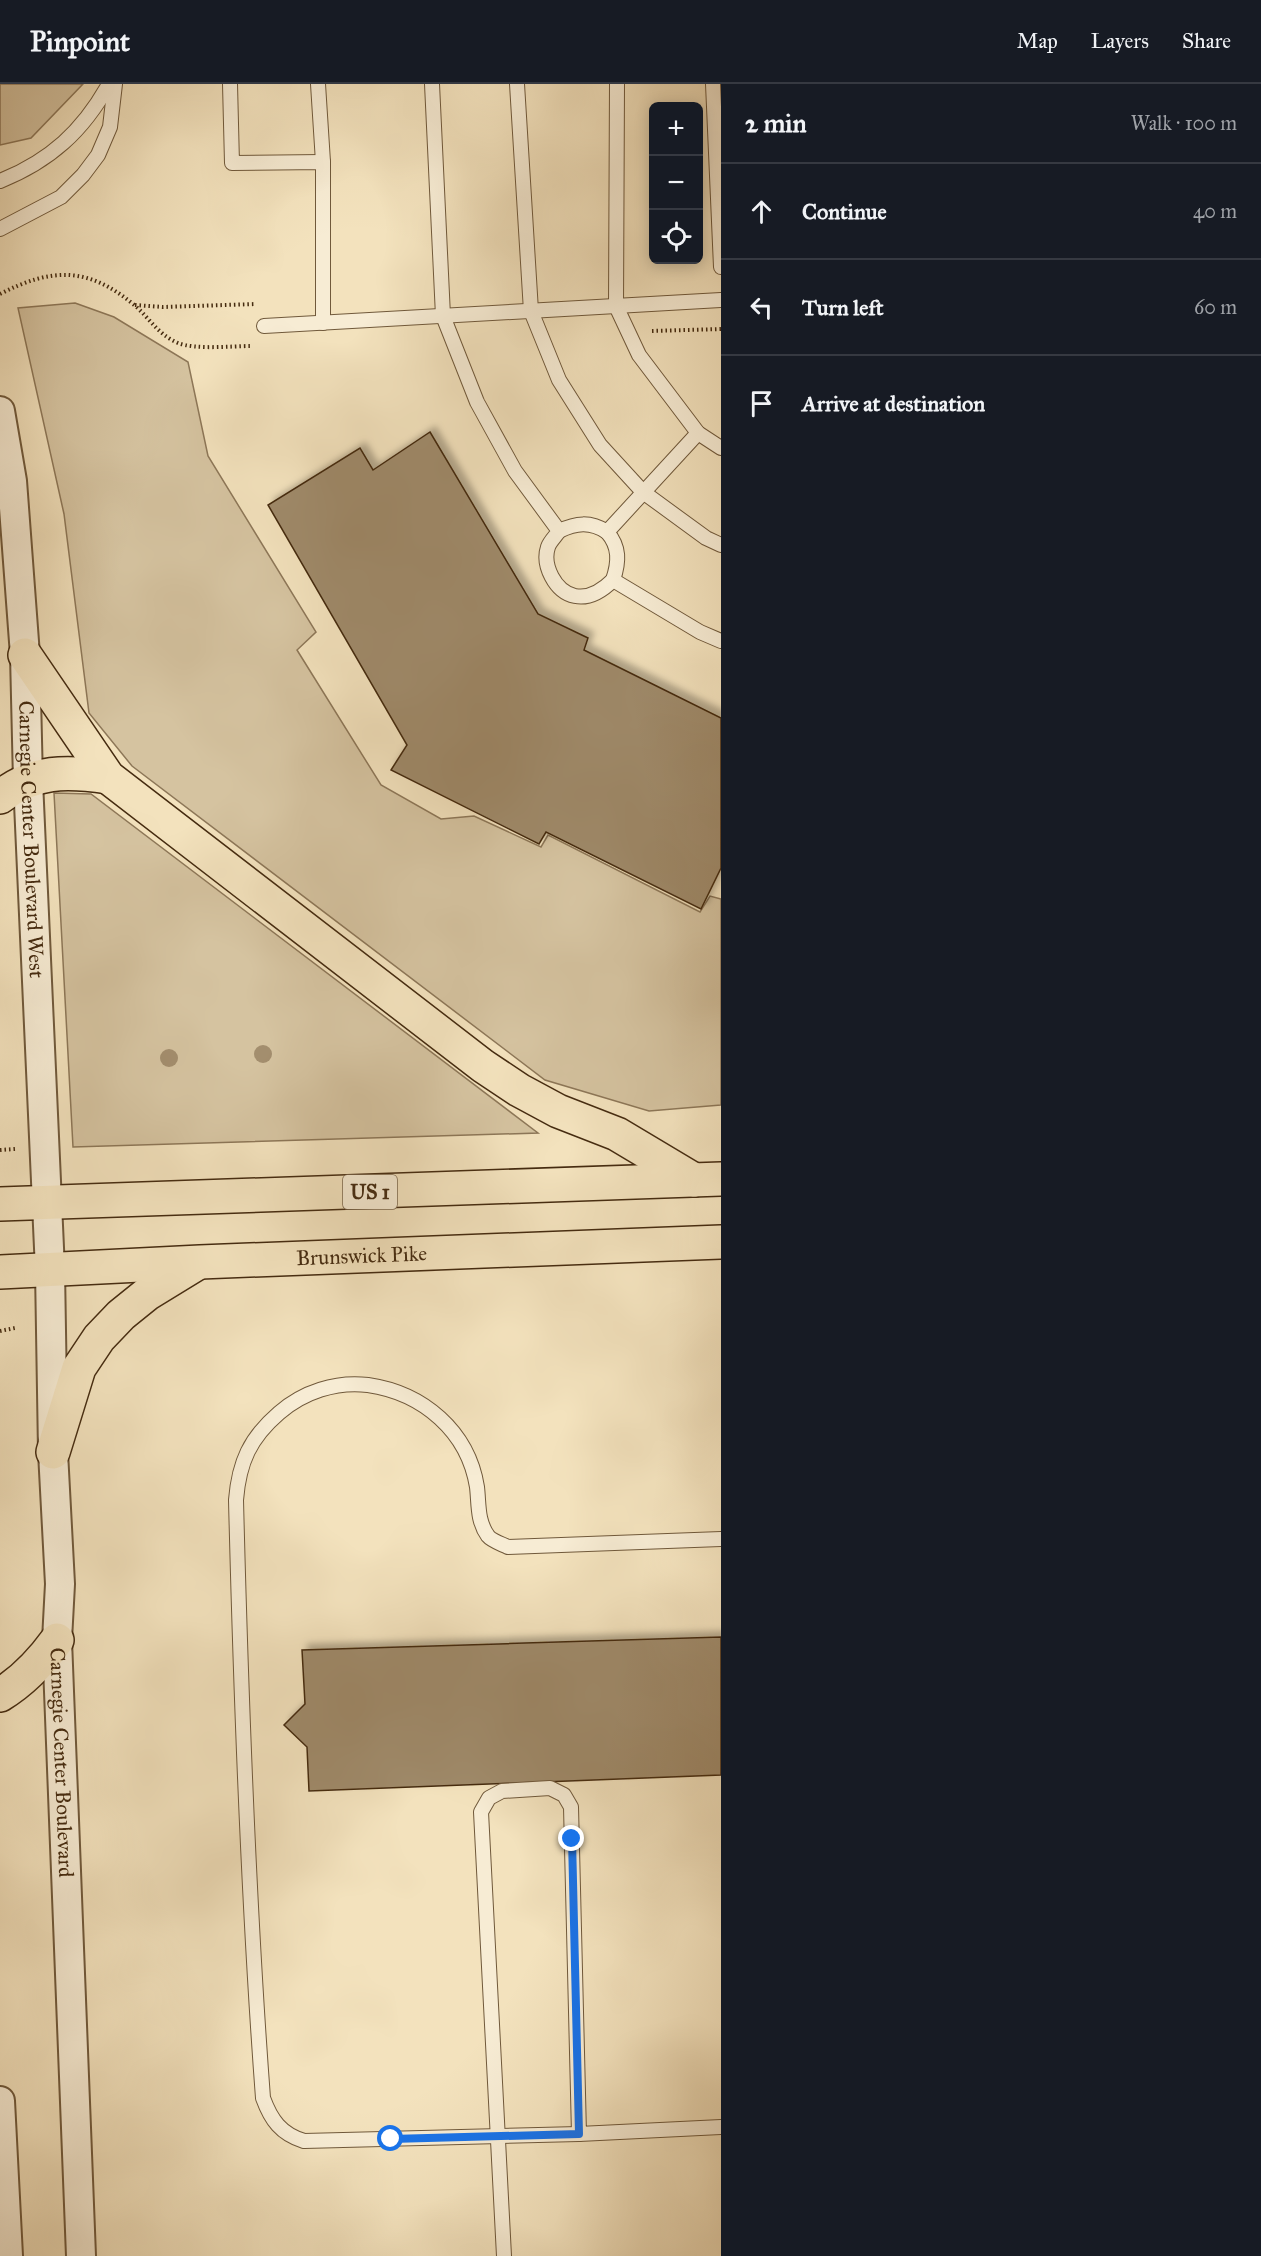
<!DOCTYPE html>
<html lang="en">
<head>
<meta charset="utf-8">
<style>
  :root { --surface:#171b24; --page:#20242c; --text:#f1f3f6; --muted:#9ea1a6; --line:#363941 }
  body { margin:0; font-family:"IM FELL Great Primer",serif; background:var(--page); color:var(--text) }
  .controls { position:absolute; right:18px; top:18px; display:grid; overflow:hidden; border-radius:9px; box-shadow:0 3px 15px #0003 }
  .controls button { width:54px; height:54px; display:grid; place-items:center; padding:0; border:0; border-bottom:2px solid var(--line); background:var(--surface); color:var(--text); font:30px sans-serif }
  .stop { position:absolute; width:18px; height:18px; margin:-14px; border:4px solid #1a73e8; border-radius:50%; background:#fff }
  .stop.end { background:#1a73e8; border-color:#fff; box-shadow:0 2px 6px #0008 }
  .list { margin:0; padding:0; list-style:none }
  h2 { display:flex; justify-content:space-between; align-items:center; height:78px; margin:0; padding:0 24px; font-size:26px }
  h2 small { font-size:20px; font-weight:400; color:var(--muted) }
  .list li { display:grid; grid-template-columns:39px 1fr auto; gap:18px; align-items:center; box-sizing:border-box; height:96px; padding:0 24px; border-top:2px solid var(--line) }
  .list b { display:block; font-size:22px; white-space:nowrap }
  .list em { font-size:20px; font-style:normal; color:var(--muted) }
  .icon { flex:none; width:33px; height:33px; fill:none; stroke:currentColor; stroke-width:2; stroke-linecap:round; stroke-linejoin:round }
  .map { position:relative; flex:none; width:721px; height:2172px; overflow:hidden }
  header { display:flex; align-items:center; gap:36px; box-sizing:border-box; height:84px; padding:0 30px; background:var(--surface); border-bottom:2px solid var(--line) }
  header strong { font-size:28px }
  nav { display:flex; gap:33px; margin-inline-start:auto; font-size:21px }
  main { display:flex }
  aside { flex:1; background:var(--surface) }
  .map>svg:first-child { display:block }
  .green { fill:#d5c3a0; stroke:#8d7758; stroke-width:1.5 }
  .building { fill:#9f8a6a; stroke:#452b10; stroke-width:1.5; filter:url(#shadow) }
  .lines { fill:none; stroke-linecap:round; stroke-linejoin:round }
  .lane-casing { stroke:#70593b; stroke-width:16 }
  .street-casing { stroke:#70593b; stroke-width:32 }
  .highway-casing { stroke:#452b10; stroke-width:36 }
  .path { stroke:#452b10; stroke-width:4; stroke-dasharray:1.5 3; stroke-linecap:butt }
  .lane { stroke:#f7ecd4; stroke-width:14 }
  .street { stroke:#f7ecd4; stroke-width:28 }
  .highway { stroke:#f3e2bd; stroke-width:33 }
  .tree { fill:#a38e6e }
  .route { stroke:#1a73e8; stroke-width:8 }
  .labels { text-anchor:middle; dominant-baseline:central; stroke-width:4.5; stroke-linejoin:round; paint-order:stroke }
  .shield { fill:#f7ecd4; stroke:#7a654b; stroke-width:1.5 }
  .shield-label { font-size:20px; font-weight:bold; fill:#452b10 }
  .street-label { font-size:21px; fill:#452b10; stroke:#f7ecd4 }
</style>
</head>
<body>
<header>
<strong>Pinpoint</strong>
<nav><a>Map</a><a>Layers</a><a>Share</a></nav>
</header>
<main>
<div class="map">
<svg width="721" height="2172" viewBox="0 0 721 2172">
  <defs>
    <filter id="shadow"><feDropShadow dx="5.5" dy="-5.5" stdDeviation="3" flood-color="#0004"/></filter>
  </defs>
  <rect width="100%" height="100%" fill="#f3e2bd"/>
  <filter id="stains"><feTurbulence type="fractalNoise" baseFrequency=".00333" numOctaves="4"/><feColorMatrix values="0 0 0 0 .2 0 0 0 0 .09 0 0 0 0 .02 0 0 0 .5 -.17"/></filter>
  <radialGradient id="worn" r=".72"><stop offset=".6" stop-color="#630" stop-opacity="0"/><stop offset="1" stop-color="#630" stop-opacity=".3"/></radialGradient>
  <!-- green -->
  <g class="green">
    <path d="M0 0H83L31 54 0 61Z"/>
    <path d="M75 219 114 233 188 278 208 372 316 548 297 566 381 701 441 735 474 732 541 763 548 751 700 828 710 812 721 815V1021L649 1027 545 996 132 682 89 629 64 430 18 224Z"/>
    <path d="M54 709 91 710 538 1049 73 1063Z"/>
  </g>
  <!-- building -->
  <g class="building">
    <path d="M430 348 538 530 588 554 584 566 721 634V784L701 825 546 748 539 760 391 686 407 661 268 421 360 364 373 386Z"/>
    <path d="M721 1553V1691L309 1707 307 1663 284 1641 305 1620 302 1566Z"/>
  </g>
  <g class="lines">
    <defs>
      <g id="lane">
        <path d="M230 0 232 79 323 78V239"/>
        <path d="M318 0 323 78"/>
        <path d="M432 0 443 232 477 318 515 387 559 447C556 452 550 457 548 463 542 481 555 508 575 512 590 515 604 505 613 496L700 548 721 557"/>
        <path d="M517 0 531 227 559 296 600 361 643 408 706 454 721 461"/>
        <path d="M617 0 616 222 639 271 698 349 721 364"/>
        <path d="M713 0 721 183"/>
        <path d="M0 97C50 77 83 47 109 0"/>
        <path d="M0 145 61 113 83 91 98 71 110 43 115 0"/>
        <path d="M264 242 721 216"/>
        <path d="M559 447C576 439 590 437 607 448L698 349"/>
        <path d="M607 448C620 463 619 478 613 496"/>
        <path d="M579 2050 304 2057C281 2050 271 2036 263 2014 248 1815 241 1616 236 1416 239 1378 250 1354 279 1329 303 1308 336 1297 368 1301 423 1309 468 1347 477 1403 479 1420 477 1437 488 1452 492 1457 502 1460 508 1463L721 1455"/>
        <path d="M504 2172 481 1728 489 1714 502 1707 550 1704 564 1711 571 1723 579 2050 721 2043"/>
      </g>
      <g id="street">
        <path id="s1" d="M0 327 12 397 25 571 28 697 50 1186 53 1368 60 1500 57 1556 81 2172"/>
        <path d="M0 2017 8 2172"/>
      </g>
      <g id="highway">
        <path d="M25 571 108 693 483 982 519 1006 558 1027 617 1050 694 1096"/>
        <path d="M0 713C34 686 67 687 108 693"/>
        <path d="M0 1120 721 1095"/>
        <path id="s2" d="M0 1188 200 1178 721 1158"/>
        <path d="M53 1368 79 1284 99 1254 121 1231 147 1210 196 1180"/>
        <path d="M0 1611C23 1597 41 1578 57 1556"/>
      </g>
    </defs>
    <!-- lane casing -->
    <use href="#lane" class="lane-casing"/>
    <!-- street casing -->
    <use href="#street" class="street-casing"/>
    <!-- highway casing -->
    <use href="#highway" class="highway-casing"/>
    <!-- path -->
    <g class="path">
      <path d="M0 210C51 184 87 182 133 220 149 233 157 250 178 259 196 266 231 262 251 262"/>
      <path d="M135 221 163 223 256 220"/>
      <path d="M652 247 721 245"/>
      <path d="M0 1066 15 1065"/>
      <path d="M0 1247 15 1244"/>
    </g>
    <!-- lane -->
    <use href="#lane" class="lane"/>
    <!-- street -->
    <use href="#street" class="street"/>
    <!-- highway -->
    <use href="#highway" class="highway"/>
  </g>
  <!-- trees -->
  <g class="tree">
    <circle cx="263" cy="970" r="9"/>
    <circle cx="169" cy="974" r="9"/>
  </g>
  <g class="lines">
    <!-- route -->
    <path class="route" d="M391 2055 579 2050 572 1755"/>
  </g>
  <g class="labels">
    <!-- shield labels -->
    <rect class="shield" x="343" y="1091" width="54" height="34" rx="4.5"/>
    <g class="shield-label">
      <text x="370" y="1108">US 1</text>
    </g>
    <!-- street labels -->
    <g class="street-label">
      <text stroke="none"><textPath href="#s1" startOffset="430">Carnegie Center Boulevard West</textPath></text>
      <text stroke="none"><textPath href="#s2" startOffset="362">Brunswick Pike</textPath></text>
      <text stroke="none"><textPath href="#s1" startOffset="1354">Carnegie Center Boulevard</textPath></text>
    </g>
  </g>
  <rect width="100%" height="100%" filter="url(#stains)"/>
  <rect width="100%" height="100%" fill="url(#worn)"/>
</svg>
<div class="controls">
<button>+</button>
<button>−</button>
<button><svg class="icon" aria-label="locate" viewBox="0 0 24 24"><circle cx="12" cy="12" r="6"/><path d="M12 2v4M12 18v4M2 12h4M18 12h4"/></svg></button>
</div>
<div class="stop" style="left:391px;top:2055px"></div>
<div class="stop end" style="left:572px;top:1755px"></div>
</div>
<aside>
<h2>2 min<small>Walk · 100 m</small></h2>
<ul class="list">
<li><svg class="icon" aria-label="ahead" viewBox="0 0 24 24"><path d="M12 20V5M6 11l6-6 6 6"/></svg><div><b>Continue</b></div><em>40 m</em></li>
<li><svg class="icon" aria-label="left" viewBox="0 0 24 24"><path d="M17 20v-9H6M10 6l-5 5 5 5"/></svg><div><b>Turn left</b></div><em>60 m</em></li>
<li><svg class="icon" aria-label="arrive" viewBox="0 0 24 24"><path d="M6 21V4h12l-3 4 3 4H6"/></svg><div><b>Arrive at destination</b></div></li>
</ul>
</aside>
</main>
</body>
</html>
